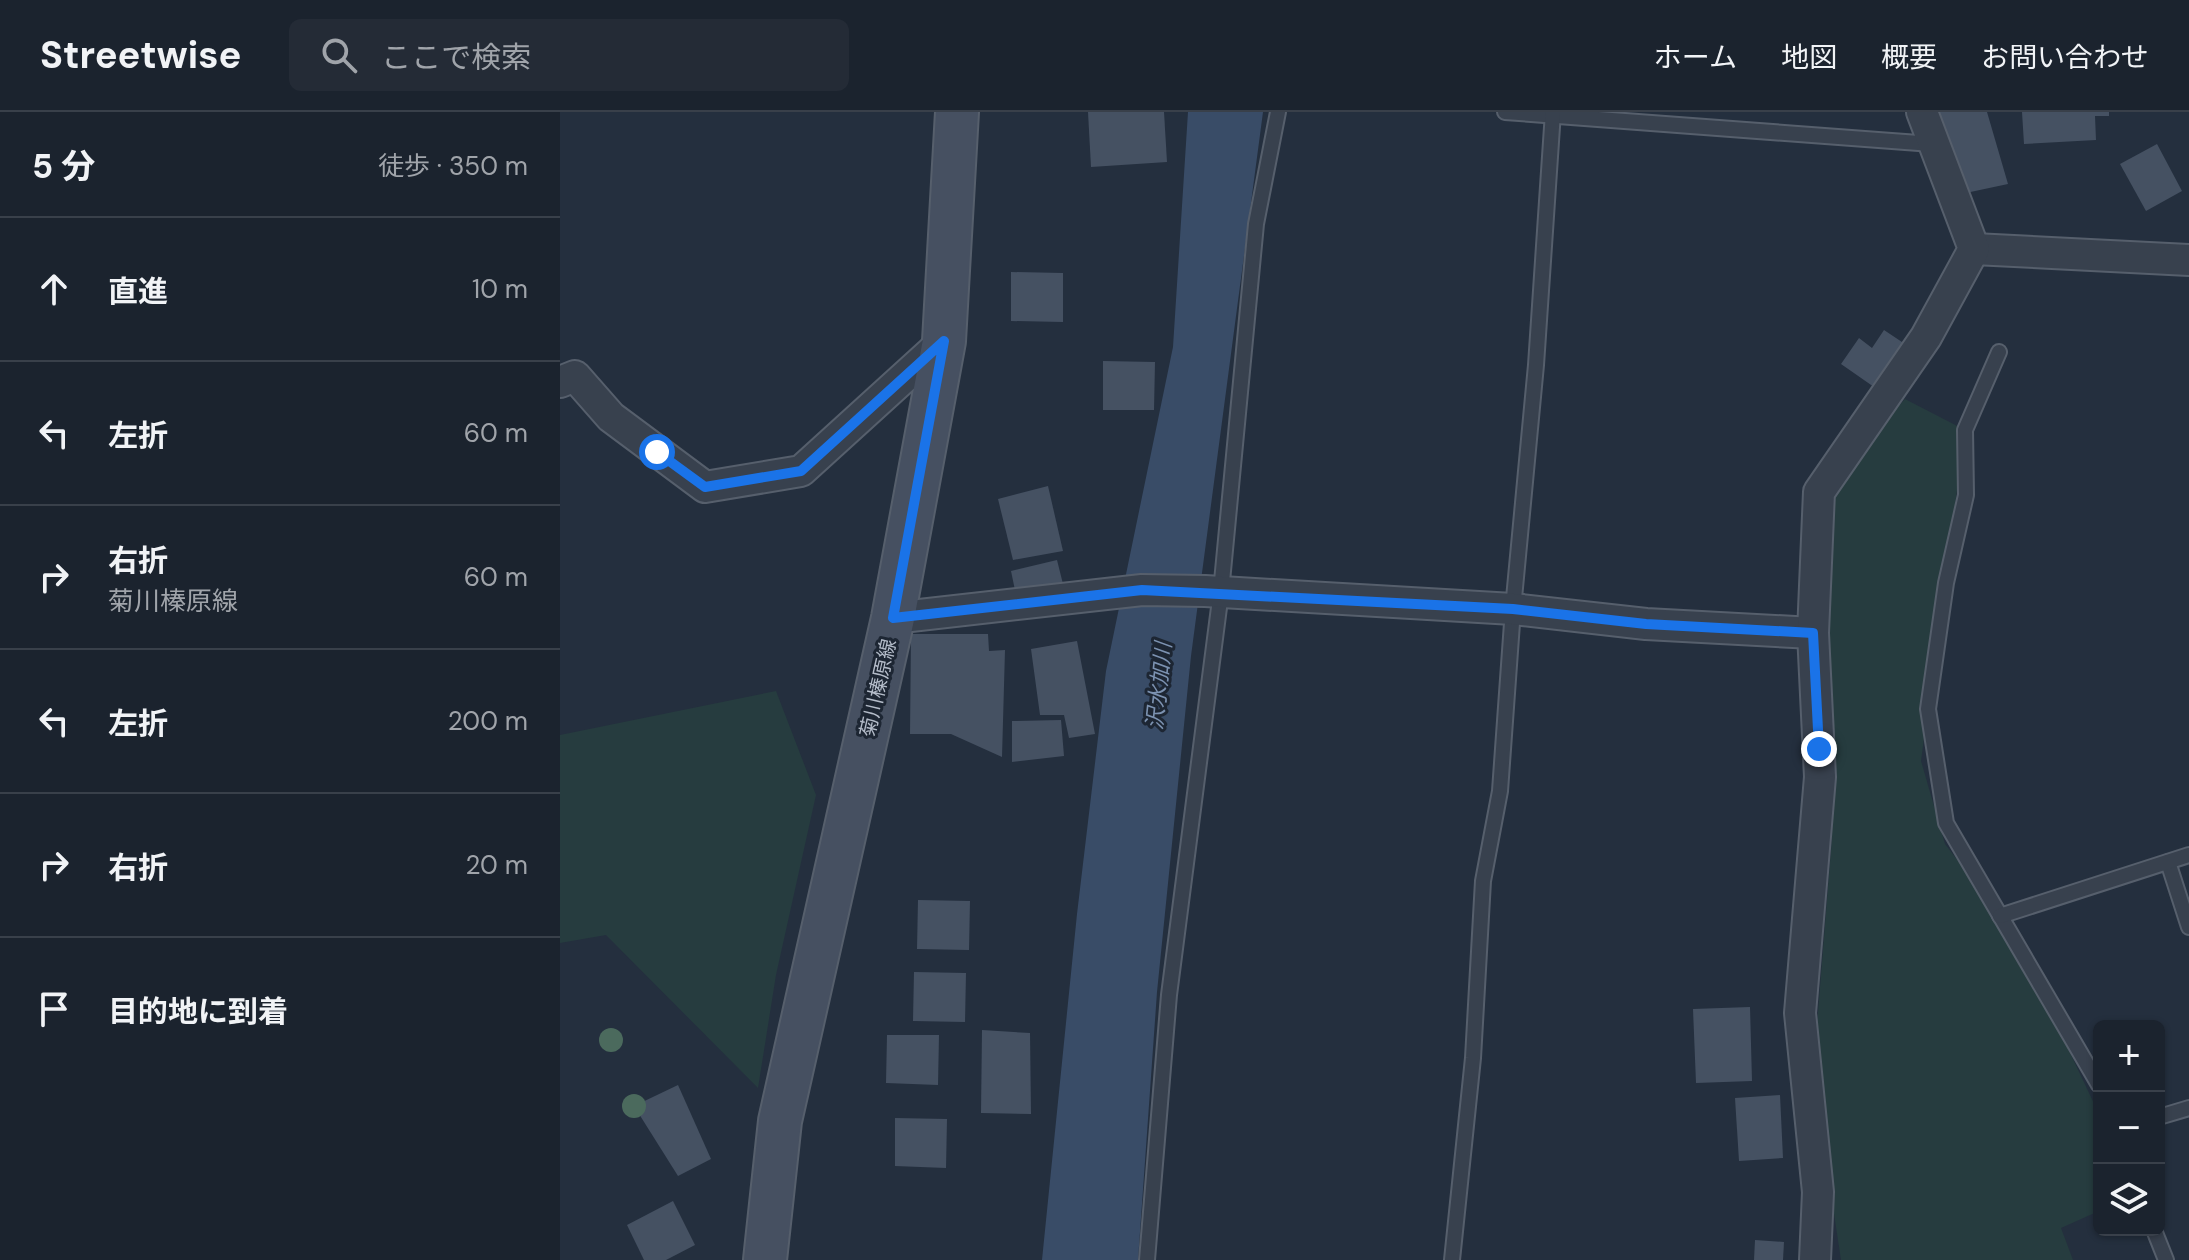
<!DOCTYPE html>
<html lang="ja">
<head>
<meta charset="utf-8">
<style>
  :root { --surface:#1b232e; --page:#242b36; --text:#f1f3f6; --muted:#a0a4aa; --line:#39404a }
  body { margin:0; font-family:"DM Sans","Noto Sans JP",sans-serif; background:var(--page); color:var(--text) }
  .controls { position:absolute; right:24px; bottom:24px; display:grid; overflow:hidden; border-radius:12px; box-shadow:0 2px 6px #0004 }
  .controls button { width:72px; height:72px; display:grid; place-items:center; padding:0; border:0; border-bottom:2px solid var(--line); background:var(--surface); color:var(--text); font:40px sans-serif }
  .stop { position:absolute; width:24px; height:24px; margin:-18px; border:6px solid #1a73e8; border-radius:50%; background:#fff }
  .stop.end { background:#1a73e8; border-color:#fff; box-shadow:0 2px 8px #0008 }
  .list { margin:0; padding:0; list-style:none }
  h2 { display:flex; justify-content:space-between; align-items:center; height:104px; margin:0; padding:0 32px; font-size:34px }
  h2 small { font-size:26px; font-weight:400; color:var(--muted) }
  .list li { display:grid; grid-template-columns:52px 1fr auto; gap:24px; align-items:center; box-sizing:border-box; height:144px; padding:0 32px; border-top:2px solid var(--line) }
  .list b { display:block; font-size:30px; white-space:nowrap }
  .list p { margin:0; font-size:26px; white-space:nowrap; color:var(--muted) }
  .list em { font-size:26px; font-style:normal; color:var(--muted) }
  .icon { flex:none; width:44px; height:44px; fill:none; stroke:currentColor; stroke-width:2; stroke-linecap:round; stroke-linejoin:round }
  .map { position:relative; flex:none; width:1629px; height:1148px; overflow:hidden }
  header { display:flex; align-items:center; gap:48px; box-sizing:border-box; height:112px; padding:0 40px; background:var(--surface); border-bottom:2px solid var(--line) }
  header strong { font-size:38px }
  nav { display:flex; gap:44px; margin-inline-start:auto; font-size:28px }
  .search { width:560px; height:72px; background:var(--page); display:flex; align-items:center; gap:20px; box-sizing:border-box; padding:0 28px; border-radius:12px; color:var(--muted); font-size:30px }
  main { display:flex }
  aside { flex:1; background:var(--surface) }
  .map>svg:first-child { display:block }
  .green { fill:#263c3f }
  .water { fill:#394c67 }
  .building { fill:#455162 }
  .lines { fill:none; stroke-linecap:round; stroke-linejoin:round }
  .lane-casing { stroke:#565f6c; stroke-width:18 }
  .street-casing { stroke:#565f6c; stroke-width:34 }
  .secondary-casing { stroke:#565f6c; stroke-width:46 }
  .lane { stroke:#38414e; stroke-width:14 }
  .street { stroke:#38414e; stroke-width:30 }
  .secondary { stroke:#465061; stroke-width:42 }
  .tree { fill:#4b6a5d }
  .route { stroke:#1a73e8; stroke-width:10 }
  .labels { text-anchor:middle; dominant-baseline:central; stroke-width:6; stroke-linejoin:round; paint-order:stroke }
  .street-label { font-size:20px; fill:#b4bcc9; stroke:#1d2633 }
  .water-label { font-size:22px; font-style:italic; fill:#7c92b1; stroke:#1d2633 }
</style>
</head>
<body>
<header>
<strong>Streetwise</strong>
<div class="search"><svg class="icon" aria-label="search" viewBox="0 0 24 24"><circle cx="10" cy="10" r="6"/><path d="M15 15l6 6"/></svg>ここで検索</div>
<nav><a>ホーム</a><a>地図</a><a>概要</a><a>お問い合わせ</a></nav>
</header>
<main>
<aside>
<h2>5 分<small>徒歩 · 350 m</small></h2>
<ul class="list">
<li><svg class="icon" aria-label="ahead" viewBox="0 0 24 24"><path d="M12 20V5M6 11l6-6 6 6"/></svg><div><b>直進</b></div><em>10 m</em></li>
<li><svg class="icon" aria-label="left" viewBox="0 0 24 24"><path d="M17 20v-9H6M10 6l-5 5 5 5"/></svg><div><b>左折</b></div><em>60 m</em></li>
<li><svg class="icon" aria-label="right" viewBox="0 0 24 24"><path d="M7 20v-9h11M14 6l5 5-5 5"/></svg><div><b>右折</b><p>菊川榛原線</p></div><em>60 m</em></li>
<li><svg class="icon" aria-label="left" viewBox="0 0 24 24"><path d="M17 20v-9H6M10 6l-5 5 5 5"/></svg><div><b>左折</b></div><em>200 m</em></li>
<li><svg class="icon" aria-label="right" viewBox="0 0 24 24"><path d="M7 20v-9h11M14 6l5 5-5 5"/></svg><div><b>右折</b></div><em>20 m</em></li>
<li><svg class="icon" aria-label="arrive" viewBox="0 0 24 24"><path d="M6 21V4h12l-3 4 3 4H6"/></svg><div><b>目的地に到着</b></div></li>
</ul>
</aside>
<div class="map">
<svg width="1629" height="1148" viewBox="0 0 1629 1148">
  <rect width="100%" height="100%" fill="#242f3e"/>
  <!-- green -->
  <g class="green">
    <path d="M1345 287 1405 318 1361 649 1385 732 1433 794 1466 848 1539 1002V1099L1501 1116 1513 1148H1281L1253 963 1272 725 1264 630 1259 396 1300 335Z"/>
    <path d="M216 579 256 683 216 863 198 976 46 823 0 831V623Z"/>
  </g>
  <!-- water -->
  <path class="water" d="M628 0H703L631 544 597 880 578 1148H482L517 802 546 559 613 235Z"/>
  <!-- building -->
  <g class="building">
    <path d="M528 0H604L607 50 531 55Z"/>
    <path d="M1376 0H1427L1448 72 1401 82Z"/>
    <path d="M1462 0H1549V4H1535L1536 28 1464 32Z"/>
    <path d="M1597 32 1622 79 1586 99 1560 52Z"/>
    <path d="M451 160 503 161V210L451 209Z"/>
    <path d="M1324 218 1345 232 1314 275 1281 252 1299 226 1312 236Z"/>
    <path d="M543 249 595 250 594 298H543Z"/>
    <path d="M488 374 503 439 453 448 438 387Z"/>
    <path d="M497 448 503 472 456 483 451 459Z"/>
    <path d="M351 522H428L429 539 445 538 442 645 391 622H350Z"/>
    <path d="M517 529 535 622 509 626 504 603H480L471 537Z"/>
    <path d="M501 608 504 644 452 650V609Z"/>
    <path d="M358 788 410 789 409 838 357 837Z"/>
    <path d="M354 860 406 861 405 910 353 909Z"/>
    <path d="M1190 895 1192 969 1136 971 1133 897Z"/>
    <path d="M422 918 470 921 471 1002 421 1001Z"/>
    <path d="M327 923H379L378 973 326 971Z"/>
    <path d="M118 973 151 1047 118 1064 74 994Z"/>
    <path d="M1220 983 1223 1046 1179 1049 1175 986Z"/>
    <path d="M335 1006 387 1007 386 1056 335 1054Z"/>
    <path d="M113 1089 135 1133 106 1148H84L67 1113Z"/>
    <path d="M1195 1128 1224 1130 1223 1148H1194Z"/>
  </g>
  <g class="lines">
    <defs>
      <g id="lane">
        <path d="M945 0 1372 32"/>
        <path d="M1439 240 1405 318 1406 383 1386 471 1368 597 1386 711 1539 973"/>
        <path d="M1608 750 1629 815"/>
        <path d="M1440 804 1629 743"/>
        <path d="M1599 1005 1629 996"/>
        <path d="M1594 1118 1606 1148"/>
        <path d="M587 1148 609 883 661 480 696 112 718 0"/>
        <path d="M892 1148 913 946 923 769 940 679 953 497 976 253 993 0"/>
      </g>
      <g id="street">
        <path d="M1414 137 1629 148"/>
        <path d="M0 270 15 264 51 305 145 375 241 359 384 229"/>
        <path d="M333 506 582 478 645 479 953 497 1086 512 1253 521"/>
        <path d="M1255 1148 1258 1080 1240 901 1260 665 1253 521 1259 380 1366 225 1414 137 1362 0"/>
      </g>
      <path id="secondary" d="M205 1148 220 1009 333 506 384 229 397 0"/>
    </defs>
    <!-- lane casing -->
    <use href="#lane" class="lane-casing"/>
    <!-- street casing -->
    <use href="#street" class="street-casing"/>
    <!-- secondary casing -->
    <use href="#secondary" class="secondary-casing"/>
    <!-- lane -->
    <use href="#lane" class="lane"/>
    <!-- street -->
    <use href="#street" class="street"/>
    <!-- secondary -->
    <use href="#secondary" class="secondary"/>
  </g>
  <!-- trees -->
  <g class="tree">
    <circle cx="51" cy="928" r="12"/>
    <circle cx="74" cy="994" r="12"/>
  </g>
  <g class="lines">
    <!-- route -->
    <path class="route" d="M97 340 145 375 241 359 384 229 333 506 582 478 953 497 1086 512 1253 521 1259 637"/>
  </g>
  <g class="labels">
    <!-- street labels -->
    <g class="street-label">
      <text transform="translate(318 576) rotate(-77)">菊川榛原線</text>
    </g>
    <!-- water labels -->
    <g class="water-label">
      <text transform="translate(599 574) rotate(-84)">沢水加川</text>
    </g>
  </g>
</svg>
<div class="controls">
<button>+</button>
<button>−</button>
<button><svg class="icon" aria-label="layers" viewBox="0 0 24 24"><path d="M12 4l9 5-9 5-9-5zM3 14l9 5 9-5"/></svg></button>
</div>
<div class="stop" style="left:97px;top:340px"></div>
<div class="stop end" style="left:1259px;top:637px"></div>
</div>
</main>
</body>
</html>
